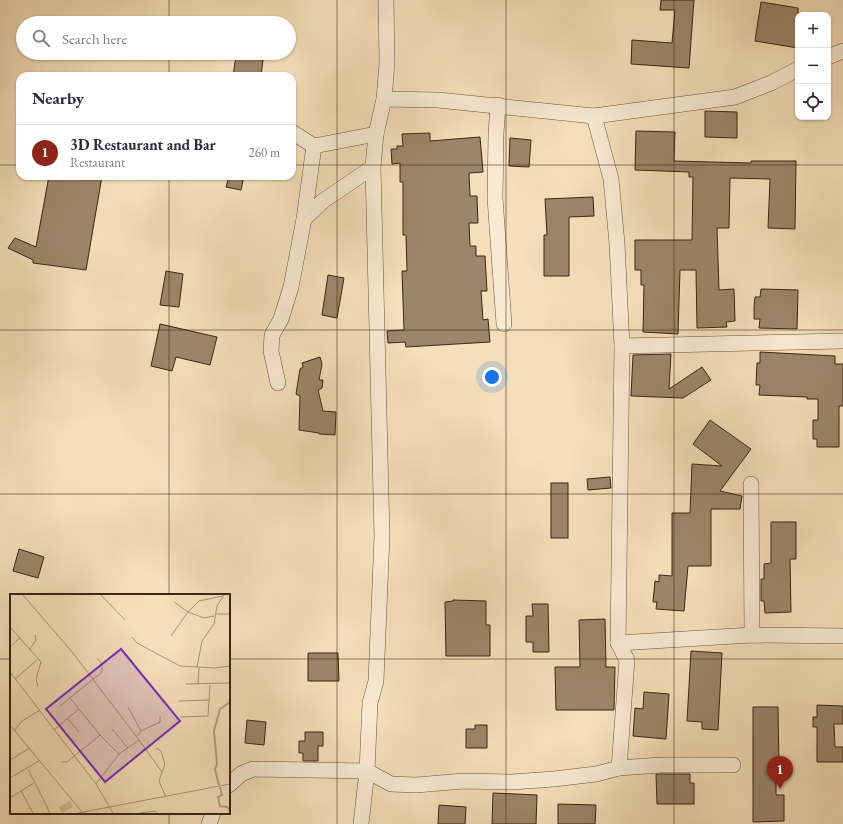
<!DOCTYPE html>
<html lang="en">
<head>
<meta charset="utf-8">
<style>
  :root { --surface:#fff; --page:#f7f7f7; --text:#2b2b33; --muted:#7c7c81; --line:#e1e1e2; --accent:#8f2418 }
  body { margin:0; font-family:"EB Garamond",serif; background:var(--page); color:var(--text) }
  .controls { position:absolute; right:12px; top:12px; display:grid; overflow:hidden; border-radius:8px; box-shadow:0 1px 3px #0004 }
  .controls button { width:36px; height:36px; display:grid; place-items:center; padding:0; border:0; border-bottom:1px solid var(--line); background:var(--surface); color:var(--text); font:20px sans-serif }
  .you { position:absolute; left:492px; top:377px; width:14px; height:14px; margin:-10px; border:3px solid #fff; border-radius:50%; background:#1a73e8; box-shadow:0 0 0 6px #1a73e833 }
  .badge { display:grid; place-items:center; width:26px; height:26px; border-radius:50%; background:var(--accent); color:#fff; font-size:13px; font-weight:700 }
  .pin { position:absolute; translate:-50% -33px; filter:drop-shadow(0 1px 2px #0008) }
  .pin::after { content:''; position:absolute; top:21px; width:14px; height:12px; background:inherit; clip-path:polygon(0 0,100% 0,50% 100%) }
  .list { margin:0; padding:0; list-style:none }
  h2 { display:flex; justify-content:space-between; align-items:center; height:52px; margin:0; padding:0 16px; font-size:17px }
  h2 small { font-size:13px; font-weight:400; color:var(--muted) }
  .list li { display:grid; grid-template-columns:26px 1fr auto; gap:12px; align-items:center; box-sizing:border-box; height:56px; padding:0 16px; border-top:1px solid var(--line) }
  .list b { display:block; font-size:15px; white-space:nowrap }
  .list p { margin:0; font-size:13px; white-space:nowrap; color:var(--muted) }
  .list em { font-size:13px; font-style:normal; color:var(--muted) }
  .icon { flex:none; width:22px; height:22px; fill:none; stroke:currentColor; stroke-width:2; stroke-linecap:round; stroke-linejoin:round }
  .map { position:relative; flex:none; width:843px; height:824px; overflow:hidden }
  .search { position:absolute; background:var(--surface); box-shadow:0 1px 3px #0004; left:16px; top:16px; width:280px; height:44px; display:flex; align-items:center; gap:10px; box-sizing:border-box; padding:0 14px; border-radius:22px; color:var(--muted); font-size:15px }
  .panel { position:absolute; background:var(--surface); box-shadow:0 1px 3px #0004; left:16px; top:72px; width:280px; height:108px; border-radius:12px }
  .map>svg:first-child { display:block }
  .building { fill:#9c866a; stroke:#3b2514 }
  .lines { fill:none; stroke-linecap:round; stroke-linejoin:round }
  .minor-casing { stroke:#6a543e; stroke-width:16 }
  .minor { stroke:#f8ead2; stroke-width:15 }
  .grid { fill:none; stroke:#3b2514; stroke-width:1; stroke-opacity:0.55 }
  .inset-river { fill:none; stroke:#b6a082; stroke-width:2 }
  .inset-road { fill:none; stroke:#ab9578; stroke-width:1 }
  .view { fill:#7b2cbf; fill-opacity:0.15; stroke:#7b2cbf; stroke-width:2 }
  .inset-edge { fill:none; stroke:#3b2514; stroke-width:2 }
</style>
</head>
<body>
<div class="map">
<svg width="843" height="824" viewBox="0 0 843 824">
  <rect width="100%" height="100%" fill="#f5dfba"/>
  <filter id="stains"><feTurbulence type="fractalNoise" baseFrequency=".005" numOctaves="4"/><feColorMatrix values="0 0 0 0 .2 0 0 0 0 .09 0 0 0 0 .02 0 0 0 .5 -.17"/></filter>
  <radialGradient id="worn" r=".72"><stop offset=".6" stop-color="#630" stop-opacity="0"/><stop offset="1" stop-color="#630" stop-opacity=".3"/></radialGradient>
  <!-- building -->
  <g class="building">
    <path d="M661 0H694L689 68 631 64 632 40 672 43 675 10H660Z"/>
    <path d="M761 2 798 8V48L755 41Z"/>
    <path d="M236 56 263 60 261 76H233Z"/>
    <path d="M705 111 737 112V138L705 137Z"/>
    <path d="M636 131 675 132 674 161 751 163V161H796L795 229 768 228 770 179 730 178 729 228H717L719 290 734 289 735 321 726 322 727 327 697 328 696 270H680L678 334 643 332 644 285H641V270H635V240H692L693 177H689V172L635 170Z"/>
    <path d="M430 133V141L480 137 483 172 469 173 470 196H477L478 223H469L470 246H476V256H485L487 291H481L483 320 488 319 490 342 406 347 405 342 388 343 387 331 404 330 402 271H407L406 235H403V182H400V163L392 164 391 149H397V146H403L402 134Z"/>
    <path d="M510 138 531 140 529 167 509 166Z"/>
    <path d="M49 176H102L86 270 33 263V260L8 248 15 238 36 247Z"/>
    <path d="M229 176H244L241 190 226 187Z"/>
    <path d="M593 197 594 216 569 217V276H544V235H547L545 199Z"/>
    <path d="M166 271 183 274 179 307 160 305Z"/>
    <path d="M328 275 344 278 337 318 322 315Z"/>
    <path d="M761 289 798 290 797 329 759 328 760 319H754V307L755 297H760Z"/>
    <path d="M160 324 217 337 210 365 176 357 172 371 151 366Z"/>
    <path d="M760 352 835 356V364H843V406H839V447H817V439H813V420H818V399H807V397L759 395 760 385H756L757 363H760Z"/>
    <path d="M671 354 669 389 702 367 711 380 683 398 631 396 633 355Z"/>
    <path d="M320 357 322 364 319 380H323L322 388 318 390 323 411 336 412 335 435 319 434V433L299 430 300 396 296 394 300 369 303 367 302 363Z"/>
    <path d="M710 420 751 449 720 491 742 496 740 509H711V566H688L684 611 656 609 657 602H653L655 581 659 582V575L672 576V513H690L692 464 722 466 693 444Z"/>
    <path d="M610 477 611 488 588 490 587 479Z"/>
    <rect x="551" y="483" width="17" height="55"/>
    <path d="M771 522H796V559H790L791 612 765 613 764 601H761V579H764V564L771 563Z"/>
    <path d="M19 549 44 557 38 578 13 571Z"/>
    <path d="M453 600 486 601V625H490V656H446L445 602 453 601Z"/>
    <path d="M532 604H548L549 652H533V642H526V616H533Z"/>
    <path d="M605 619 606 667H615L614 710H556L555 667H580L579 620Z"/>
    <path d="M691 651 722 653 718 730 702 729V722L687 721Z"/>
    <path d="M308 653H338L339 681H308Z"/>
    <path d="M644 692 669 694 666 739 633 736 635 708 643 709Z"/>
    <path d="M817 705 843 706V724H834L835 747H843V762H817V727H813V717H817Z"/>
    <path d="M753 707H778L779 766H776V795H784V821L753 822Z"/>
    <path d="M247 720 266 722 264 745 245 743Z"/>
    <path d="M475 725H487V748H466V729H475Z"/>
    <path d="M305 732H323V746H318V761H303V753H299V741H305Z"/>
    <path d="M656 774H690V783H694V804H657Z"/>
    <path d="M493 793 537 795 536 824H492Z"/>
    <path d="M558 804 596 805 595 824H558Z"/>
    <path d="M439 805 466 807 465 824H438Z"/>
  </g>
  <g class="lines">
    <defs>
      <g id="minor">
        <path d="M828 57 843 51"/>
        <path d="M384 99 387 63 386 0"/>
        <path d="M498 105 496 134 495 198 504 324"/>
        <path d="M594 116 611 179 617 243 622 346 618 643 627 660 619 768"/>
        <path d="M292 132 314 146"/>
        <path d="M304 219 323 201 373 167"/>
        <path d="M622 346 843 341"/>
        <path d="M278 383 271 351 272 335 281 319 291 287 304 219 314 146 376 134"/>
        <path d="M751 484 752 635"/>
        <path d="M618 643 752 635 843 636"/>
        <path d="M229 785 241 774 253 769 367 771 391 784 416 785 464 781 512 782 554 779 596 774 619 768 661 765H733"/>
        <path d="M209 824 213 813"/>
        <path d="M361 824 367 771 370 703 376 681 382 536 373 167 376 134 384 99 438 100 594 116 735 97 771 83 798 69"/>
      </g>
    </defs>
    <!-- minor casing -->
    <use href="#minor" class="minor-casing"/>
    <!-- minor -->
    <use href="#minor" class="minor"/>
  </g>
  <!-- grid -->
  <path class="grid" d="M169 0V23M337 0V824M506 0V824M674 0V824M169 53V76M0 165H20M292 165H843M169 176V595M0 330H843M0 494H843M0 659H11M229 659H843M169 813V824"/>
  <!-- overview -->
  <g transform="translate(10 594)">
    <rect width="220" height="220" fill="#f5dfba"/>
    <path d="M60 207 63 213 52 219 49 213Z" fill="#d5bf9e"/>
    <path class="inset-river" d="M209 191 205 175 207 170 204 137 210 115 220 108M210 193 212 201 208 203 210 212 217 213 220 217"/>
    <path class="inset-road" d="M13 1 63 59 129 146 109 160 86 190M91 1 115 26M164 8 178 18 189 7 213 2M205 20H220M0 33 31 68 26 85 28 93M161 42 178 18 194 24 204 22M122 43 127 49 170 72 205 74 220 72M0 53 10 44M19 56 26 46 25 41M187 73 192 47 204 30 207 12 214 1M0 78 86 190 103 219M5 85 27 66M176 90 220 89M188 90 189 74M60 104 90 141 109 160M169 107 199 106M50 112 92 78V70L87 64M118 113 131 137 127 142M170 123 198 122 200 91M58 125 69 138M0 131 72 218M45 135 69 115M102 135 118 154M4 137 12 127 30 116M131 137 150 128V122M129 146 152 178M146 154 151 157 155 170 149 187 156 203M0 166 20 154M51 168H57L90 141M18 175 40 219M0 184 29 167M11 197 23 219M0 204 24 189M68 219 220 190M130 219 145 217 147 219"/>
    <path class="view" d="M111 55 170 127 95 188 36 115Z"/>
    <rect width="220" height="220" class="inset-edge"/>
  </g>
  <rect width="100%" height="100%" filter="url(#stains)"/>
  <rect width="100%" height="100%" fill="url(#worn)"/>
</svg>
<div class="controls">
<button>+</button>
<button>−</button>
<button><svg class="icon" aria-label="locate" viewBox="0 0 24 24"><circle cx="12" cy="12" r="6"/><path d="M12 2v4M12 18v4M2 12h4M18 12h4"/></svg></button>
</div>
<div class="you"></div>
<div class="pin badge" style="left:780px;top:789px">1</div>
<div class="search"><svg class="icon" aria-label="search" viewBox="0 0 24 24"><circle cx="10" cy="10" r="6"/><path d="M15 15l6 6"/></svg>Search here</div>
<section class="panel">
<h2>Nearby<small></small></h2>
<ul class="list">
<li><span class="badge">1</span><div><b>3D Restaurant and Bar</b><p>Restaurant</p></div><em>260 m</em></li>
</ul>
</section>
</div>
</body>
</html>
